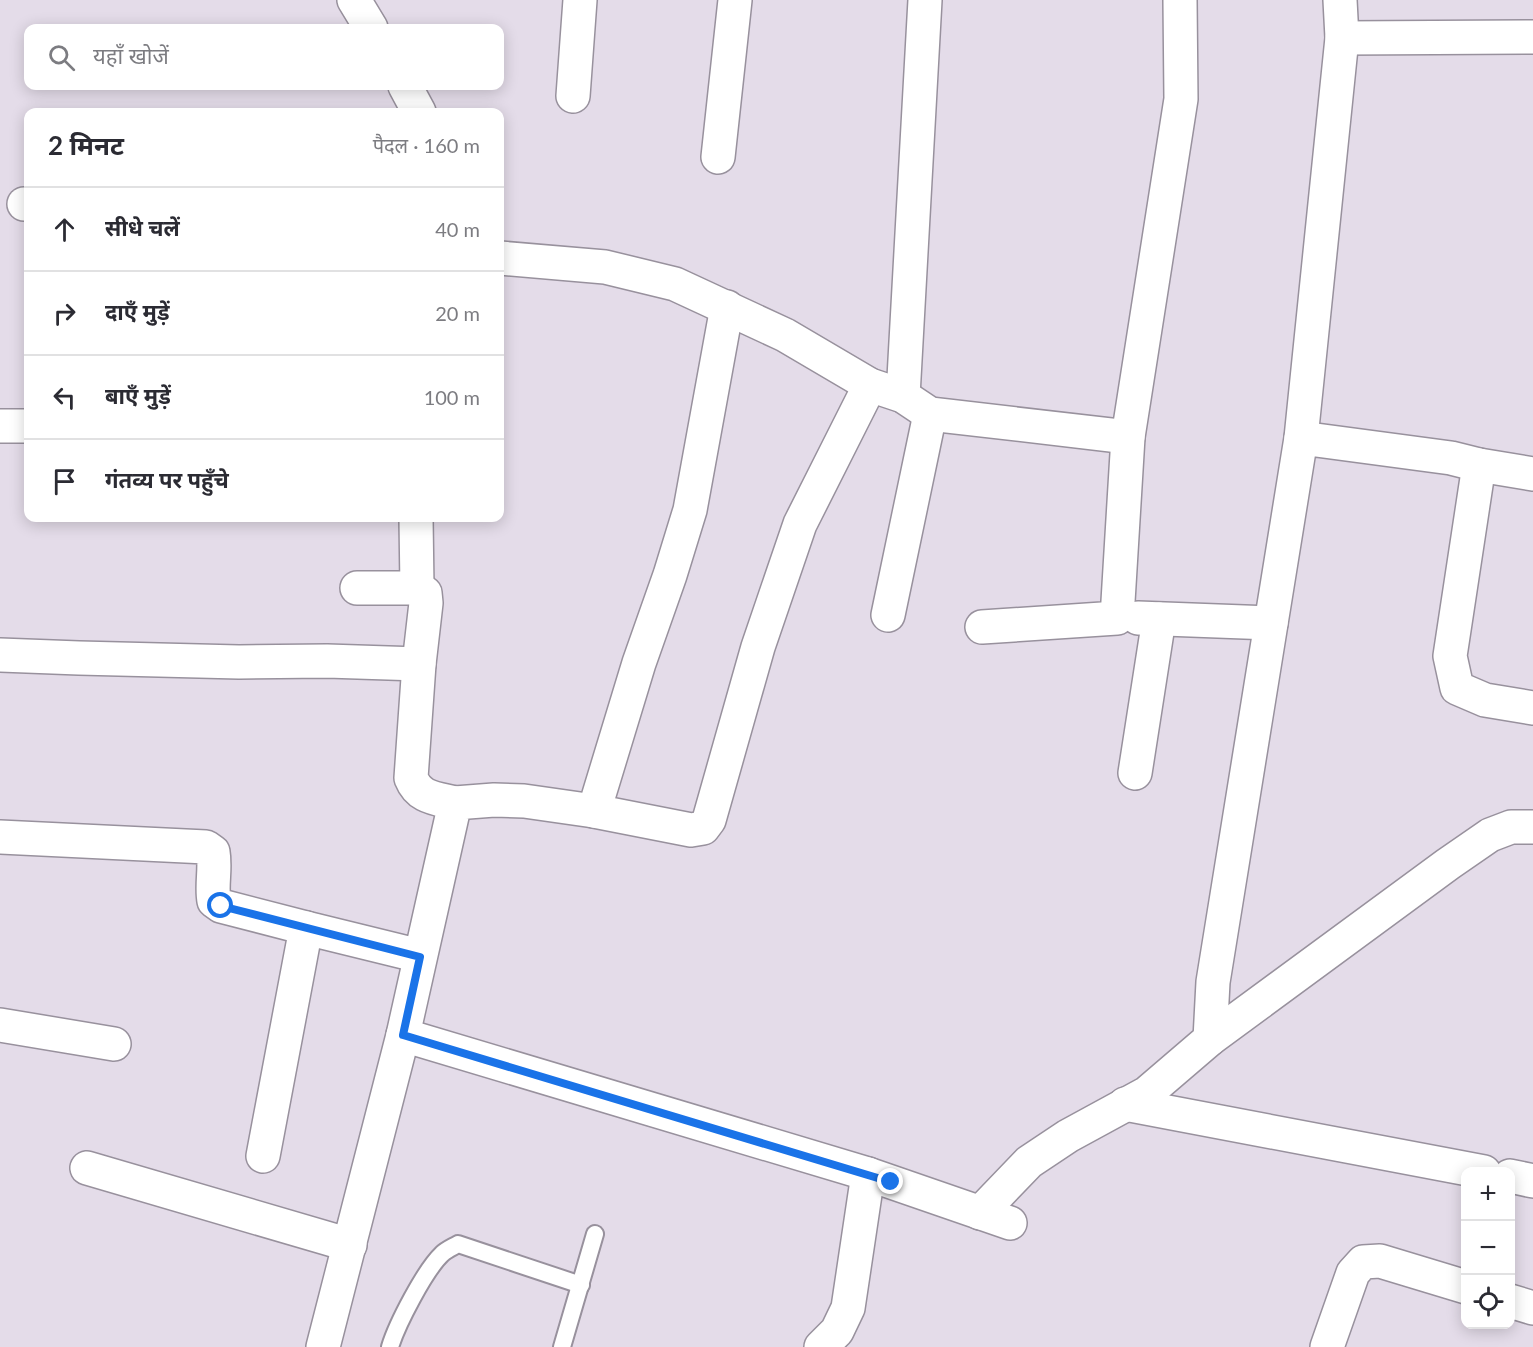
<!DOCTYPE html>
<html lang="hi">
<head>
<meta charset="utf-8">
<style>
  :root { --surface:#fff; --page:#f7f7f7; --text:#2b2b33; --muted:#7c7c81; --line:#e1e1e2 }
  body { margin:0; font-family:Lato,"Noto Sans Devanagari",sans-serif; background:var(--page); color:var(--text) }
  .controls { position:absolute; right:18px; bottom:18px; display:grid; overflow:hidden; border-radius:12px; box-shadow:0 3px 15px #0003 }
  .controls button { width:54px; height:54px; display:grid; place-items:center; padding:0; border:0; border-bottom:2px solid var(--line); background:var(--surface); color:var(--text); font:30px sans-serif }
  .stop { position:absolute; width:18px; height:18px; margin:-14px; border:4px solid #1a73e8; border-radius:50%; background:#fff }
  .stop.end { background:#1a73e8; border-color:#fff; box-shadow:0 2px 6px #0008 }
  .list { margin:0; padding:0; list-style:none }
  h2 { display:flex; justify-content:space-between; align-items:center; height:78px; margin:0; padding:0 24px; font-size:26px }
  h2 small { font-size:20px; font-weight:400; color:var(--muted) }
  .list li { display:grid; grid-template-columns:39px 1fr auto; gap:18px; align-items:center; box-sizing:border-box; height:84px; padding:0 24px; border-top:2px solid var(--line) }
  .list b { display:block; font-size:22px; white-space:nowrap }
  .list em { font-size:20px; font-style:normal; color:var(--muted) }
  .icon { flex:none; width:33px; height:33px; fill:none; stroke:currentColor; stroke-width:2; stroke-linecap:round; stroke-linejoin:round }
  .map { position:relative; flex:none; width:1533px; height:1347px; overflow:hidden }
  .search { position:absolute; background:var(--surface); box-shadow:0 3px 15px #0003; left:24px; top:24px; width:480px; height:66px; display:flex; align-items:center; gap:15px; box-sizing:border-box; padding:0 21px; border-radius:12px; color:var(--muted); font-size:22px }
  .panel { position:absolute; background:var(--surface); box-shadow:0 3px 15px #0003; left:24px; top:108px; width:480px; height:414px; border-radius:12px }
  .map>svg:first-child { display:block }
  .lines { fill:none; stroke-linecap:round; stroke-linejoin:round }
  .lane-casing { stroke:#98919d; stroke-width:20 }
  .street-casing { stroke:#98919d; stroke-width:36 }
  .lane { stroke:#fff; stroke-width:16 }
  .street { stroke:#fff; stroke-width:33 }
  .route { stroke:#1a73e8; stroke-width:8 }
</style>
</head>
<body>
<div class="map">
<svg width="1533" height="1347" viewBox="0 0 1533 1347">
  <rect width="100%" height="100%" fill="#e4dce9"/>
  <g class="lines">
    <defs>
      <g id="lane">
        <path d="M390 1347C397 1324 425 1270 442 1254 446 1250 453 1247 458 1244L581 1285"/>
        <path d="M562 1347 595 1234"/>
      </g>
      <g id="street">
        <path d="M354 0 371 28"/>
        <path d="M1342 38 1533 37"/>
        <path d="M405 86 419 112"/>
        <path d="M573 96 580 0"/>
        <path d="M718 157 735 0"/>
        <path d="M24 204H28"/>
        <path d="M500 258 605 267 675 284 785 335 870 385 903 396 930 414 1128 437 1181 99 1180 0"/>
        <path d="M903 396 925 0"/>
        <path d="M0 426H28"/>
        <path d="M1301 438 1342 38 1340 0"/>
        <path d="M1479 465 1450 656 1457 688 1485 700 1533 708"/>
        <path d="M416 518 417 588"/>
        <path d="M357 588H417L425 593 426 603 419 664 411 778C419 798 435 798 455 803"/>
        <path d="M888 615 930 414"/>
        <path d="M1138 618 1271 623"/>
        <path d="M982 627 1117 618 1128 437"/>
        <path d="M0 655 79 658 239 662 327 661 419 664"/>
        <path d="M1135 773 1159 619"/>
        <path d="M594 811 691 830 703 828 709 820 758 647 800 524 870 385"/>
        <path d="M0 837 206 847 213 852C216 869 211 885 214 901L221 906 306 928"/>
        <path d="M0 1025 114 1044"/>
        <path d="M403 1035 868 1174 1010 1223"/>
        <path d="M1210 1039 1448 864 1490 835 1511 827H1533"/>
        <path d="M1125 1104 1484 1172"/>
        <path d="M263 1156 306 928 420 956"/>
        <path d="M87 1168 350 1245"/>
        <path d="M1510 1176 1533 1181"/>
        <path d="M980 1213 1029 1162 1068 1136 1147 1093 1210 1039 1213 982 1301 438 1451 458 1479 465 1533 474"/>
        <path d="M1510 1301 1533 1308"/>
        <path d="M323 1347 403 1035 455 803 494 800 524 801 594 811 639 663 670 575 690 510 727 307"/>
        <path d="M821 1347 837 1331 848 1308 868 1174"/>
        <path d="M1327 1347 1353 1273 1363 1262 1380 1261 1466 1287"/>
      </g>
    </defs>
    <!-- lane casing -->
    <use href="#lane" class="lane-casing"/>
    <!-- street casing -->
    <use href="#street" class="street-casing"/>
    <!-- lane -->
    <use href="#lane" class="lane"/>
    <!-- street -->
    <use href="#street" class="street"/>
  </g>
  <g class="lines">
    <!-- route -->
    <path class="route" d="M221 906 420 957 403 1035 891 1182"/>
  </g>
</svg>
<div class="controls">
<button>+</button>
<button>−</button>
<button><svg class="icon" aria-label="locate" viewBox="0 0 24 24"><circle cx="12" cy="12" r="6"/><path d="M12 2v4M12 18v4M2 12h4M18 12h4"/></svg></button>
</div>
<div class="stop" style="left:221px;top:906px"></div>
<div class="stop end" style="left:891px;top:1182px"></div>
<div class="search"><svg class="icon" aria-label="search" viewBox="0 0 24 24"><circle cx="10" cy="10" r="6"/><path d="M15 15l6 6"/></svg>यहाँ खोजें</div>
<section class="panel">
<h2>2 मिनट<small>पैदल · 160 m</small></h2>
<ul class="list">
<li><svg class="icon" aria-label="ahead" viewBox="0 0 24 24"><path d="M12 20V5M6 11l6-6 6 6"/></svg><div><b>सीधे चलें</b></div><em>40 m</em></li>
<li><svg class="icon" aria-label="right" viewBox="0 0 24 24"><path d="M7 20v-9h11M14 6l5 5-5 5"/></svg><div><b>दाएँ मुड़ें</b></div><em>20 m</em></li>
<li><svg class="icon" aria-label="left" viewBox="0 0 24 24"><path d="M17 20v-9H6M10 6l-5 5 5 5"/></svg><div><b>बाएँ मुड़ें</b></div><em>100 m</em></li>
<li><svg class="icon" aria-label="arrive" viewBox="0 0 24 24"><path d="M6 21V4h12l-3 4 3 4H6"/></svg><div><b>गंतव्य पर पहुँचे</b></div></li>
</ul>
</section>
</div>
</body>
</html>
